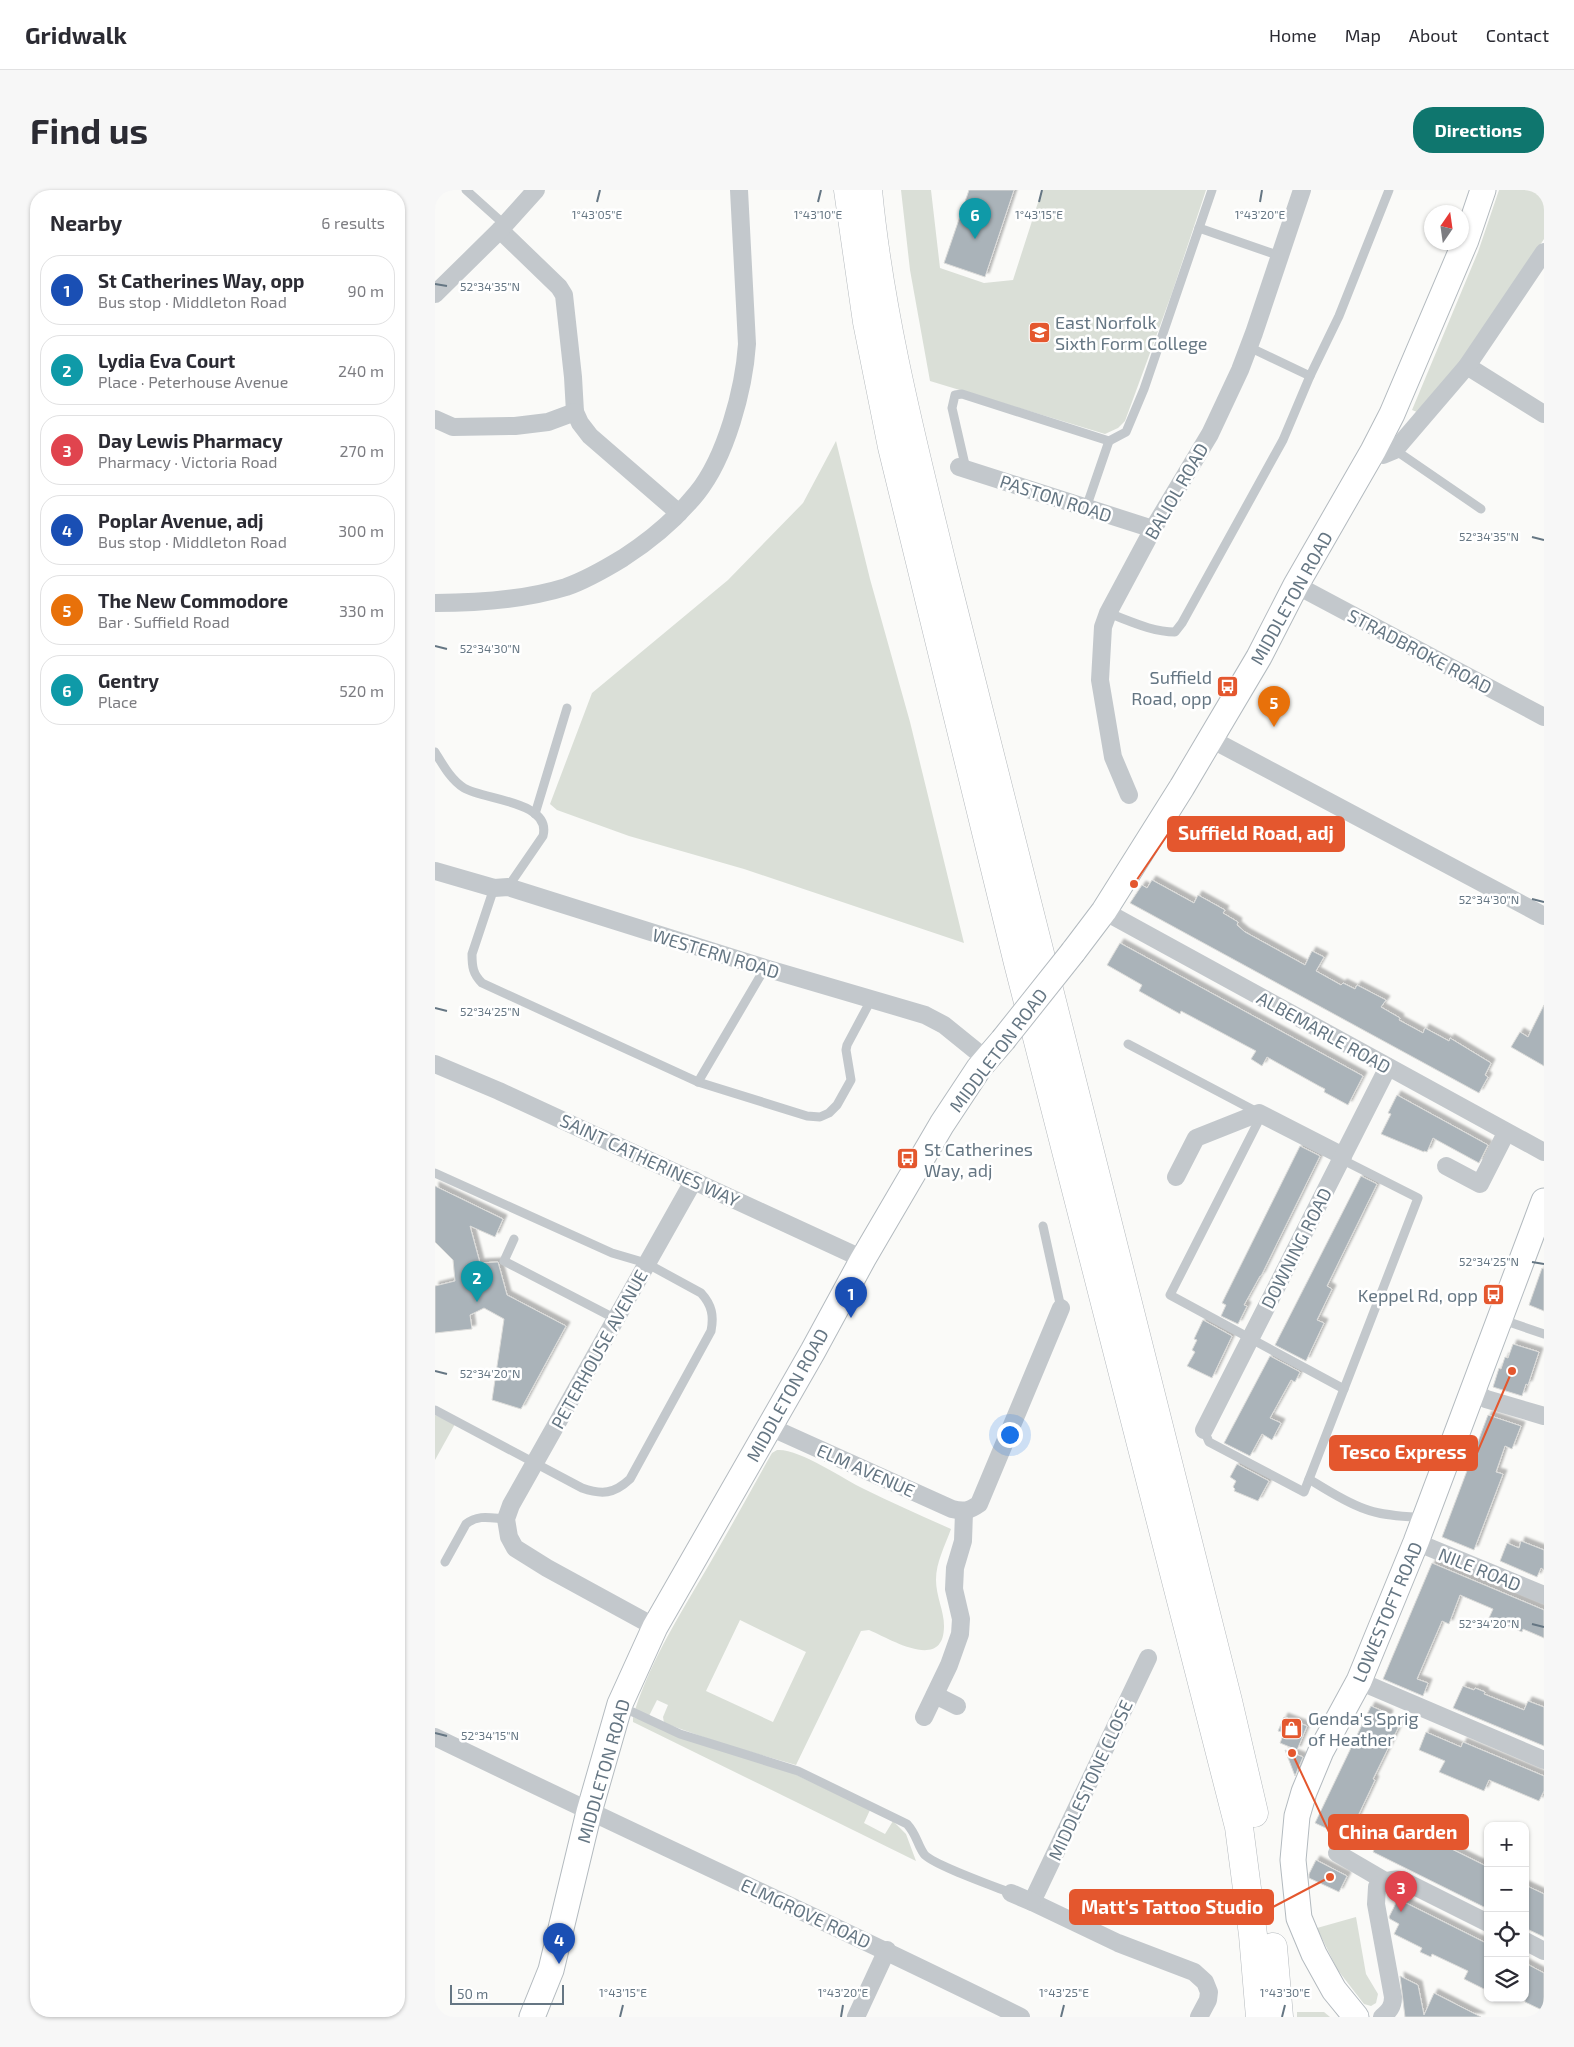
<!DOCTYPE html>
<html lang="en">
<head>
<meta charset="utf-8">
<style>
  :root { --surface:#fff; --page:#f7f7f7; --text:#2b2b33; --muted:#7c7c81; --line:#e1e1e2; --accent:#0f766e }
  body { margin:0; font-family:"Exo 2",sans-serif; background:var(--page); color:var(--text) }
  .controls { position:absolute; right:15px; bottom:15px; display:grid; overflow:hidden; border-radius:10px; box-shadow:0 1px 4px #0004 }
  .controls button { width:45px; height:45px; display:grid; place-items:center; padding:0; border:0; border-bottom:1px solid var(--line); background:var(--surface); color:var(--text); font:25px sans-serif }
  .compass { position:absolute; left:989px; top:15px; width:45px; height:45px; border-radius:50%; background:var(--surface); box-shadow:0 1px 4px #0004; rotate:13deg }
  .scale { position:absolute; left:15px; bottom:12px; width:114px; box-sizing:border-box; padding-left:5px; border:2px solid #657683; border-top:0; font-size:14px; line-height:18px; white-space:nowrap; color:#657683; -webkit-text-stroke:4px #fff; paint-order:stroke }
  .you { position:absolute; left:574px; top:1244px; width:18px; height:18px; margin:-12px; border:4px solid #fff; border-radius:50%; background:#1a73e8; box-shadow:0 0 0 8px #1a73e833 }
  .badge { display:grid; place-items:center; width:32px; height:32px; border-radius:50%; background:var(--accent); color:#fff; font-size:16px; font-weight:700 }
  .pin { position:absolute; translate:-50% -41px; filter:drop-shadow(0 1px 2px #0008) }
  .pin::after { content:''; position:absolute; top:26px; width:18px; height:15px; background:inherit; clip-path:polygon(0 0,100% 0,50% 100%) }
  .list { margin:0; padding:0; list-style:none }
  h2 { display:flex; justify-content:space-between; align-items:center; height:65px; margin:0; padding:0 20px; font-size:21px }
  h2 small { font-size:16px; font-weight:400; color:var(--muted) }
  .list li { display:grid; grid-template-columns:32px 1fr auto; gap:15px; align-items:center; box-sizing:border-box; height:70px; margin:0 10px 10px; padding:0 10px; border:1px solid var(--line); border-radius:20px }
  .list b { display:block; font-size:19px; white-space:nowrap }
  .list p { margin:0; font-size:16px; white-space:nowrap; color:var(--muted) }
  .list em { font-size:16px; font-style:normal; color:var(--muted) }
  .icon { flex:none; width:28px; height:28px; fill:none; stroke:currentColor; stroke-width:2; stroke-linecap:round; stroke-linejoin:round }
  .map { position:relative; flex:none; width:1109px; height:1827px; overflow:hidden; border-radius:20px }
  header { display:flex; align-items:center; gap:30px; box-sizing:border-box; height:70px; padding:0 25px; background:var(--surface); border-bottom:1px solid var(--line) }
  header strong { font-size:24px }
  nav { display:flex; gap:28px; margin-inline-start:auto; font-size:18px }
  .intro { display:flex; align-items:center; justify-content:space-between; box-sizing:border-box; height:120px; padding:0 30px }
  h1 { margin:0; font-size:35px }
  .button { padding:12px 22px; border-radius:20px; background:var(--accent); color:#fff; font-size:18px; font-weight:700 }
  main { display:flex; gap:30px; padding:0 30px }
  aside { flex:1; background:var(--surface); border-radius:20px; box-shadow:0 1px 4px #0004 }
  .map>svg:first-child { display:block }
  .green { fill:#dadfd7; fill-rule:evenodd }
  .building { fill:#aab3b9; stroke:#dcdcda; filter:url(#shadow) }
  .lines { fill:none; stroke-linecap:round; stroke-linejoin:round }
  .secondary-casing { stroke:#b3babf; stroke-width:27 }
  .highway-casing { stroke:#b4b9bd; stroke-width:29 }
  .lane { stroke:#c3c8cc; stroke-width:9 }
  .street { stroke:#c3c8cc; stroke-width:18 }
  .secondary { stroke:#fff; stroke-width:25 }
  .highway { stroke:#fff; stroke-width:28 }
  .secondary-bridge-casing { stroke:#b3babf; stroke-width:27; stroke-linecap:butt }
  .secondary-bridge { stroke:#fff; stroke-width:25 }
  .ticks { fill:none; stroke:#657683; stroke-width:2 }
  .labels { text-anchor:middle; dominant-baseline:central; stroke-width:5; stroke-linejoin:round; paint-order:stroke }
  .poi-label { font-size:18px; fill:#657683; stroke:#fff; text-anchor:start }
  .street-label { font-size:18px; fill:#657683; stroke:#fff }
  .ticks-label { font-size:12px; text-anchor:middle; fill:#657683; stroke:#fff; stroke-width:5; stroke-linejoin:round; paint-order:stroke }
  .leader { fill:none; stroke:#e4572e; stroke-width:2 }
  .callout-dot { fill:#e4572e; stroke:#fff; stroke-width:2 }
  .callout { fill:#e4572e; stroke:#e4572e; stroke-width:2 }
  .callout-label { font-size:19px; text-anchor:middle; font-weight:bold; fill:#fff }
</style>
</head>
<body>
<header>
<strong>Gridwalk</strong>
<nav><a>Home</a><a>Map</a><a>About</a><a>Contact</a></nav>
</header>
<div class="intro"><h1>Find us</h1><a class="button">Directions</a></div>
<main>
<aside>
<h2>Nearby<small>6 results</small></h2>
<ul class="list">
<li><span class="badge" style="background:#1a4fb4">1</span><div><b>St Catherines Way, opp</b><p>Bus stop · Middleton Road</p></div><em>90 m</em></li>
<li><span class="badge" style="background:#0f9aa8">2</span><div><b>Lydia Eva Court</b><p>Place · Peterhouse Avenue</p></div><em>240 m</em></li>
<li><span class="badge" style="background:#e0444e">3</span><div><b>Day Lewis Pharmacy</b><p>Pharmacy · Victoria Road</p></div><em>270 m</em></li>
<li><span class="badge" style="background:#1a4fb4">4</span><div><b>Poplar Avenue, adj</b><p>Bus stop · Middleton Road</p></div><em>300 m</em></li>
<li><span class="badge" style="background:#e8710a">5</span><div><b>The New Commodore</b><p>Bar · Suffield Road</p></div><em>330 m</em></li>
<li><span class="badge" style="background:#0f9aa8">6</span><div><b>Gentry</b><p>Place</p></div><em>520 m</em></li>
</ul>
</aside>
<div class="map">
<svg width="1109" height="1827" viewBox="0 0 1109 1827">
  <defs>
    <filter id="shadow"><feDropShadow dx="4" dy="-4" stdDeviation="1" flood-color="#0004"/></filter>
  </defs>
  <rect width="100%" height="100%" fill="#fafaf8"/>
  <!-- green -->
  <g class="green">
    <path d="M466 0H496L505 78 549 93 578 90 607 0H771L737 103 690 231 683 238 670 244 495 191 475 80Z"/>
    <path d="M1064 0H1109V49L1035 163 987 224 977 220 1043 62Z"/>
    <path d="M401 251 435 389 475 532 529 753 309 679 194 646 122 620 115 614 157 503 293 390 368 313Z"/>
    <path d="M0 1225 20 1234 0 1270Z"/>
    <path d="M342 1260C363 1258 409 1289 429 1299 457 1313 487 1326 516 1339 510 1356 501 1372 501 1390 501 1406 509 1421 509 1436 509 1482 457 1450 434 1440L426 1441 361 1575 285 1553 229 1533 228 1527 233 1515 222 1510 214 1526 200 1520C217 1468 247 1421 275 1373 296 1337 316 1300 337 1263ZM305 1430 371 1462 338 1532 271 1501Z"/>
    <path d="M198 1527 345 1577 435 1620 429 1633 450 1644 458 1631 471 1644 481 1671 198 1532Z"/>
    <path d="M921 1727 931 1784 943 1804 941 1813 936 1816 929 1814 902 1779 882 1738Z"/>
    <path d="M862 1822H889L895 1827H862Z"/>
  </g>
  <!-- building -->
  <g class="building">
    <path d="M534 0H579L550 87 509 73Z"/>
    <path d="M717 690 759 713 763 705 790 720 788 723 803 732 802 735 810 742 870 775 877 761 889 767 881 781 906 795 908 793 920 799 922 795 951 810 946 817 965 828 964 830 988 843 990 838 1014 851 1015 848 1056 873 1050 885 1053 887 1044 903 695 713 707 695 712 698Z"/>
    <path d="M685 753 928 886 913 915 889 902 890 899 884 896 832 867 827 876 816 869 821 861 746 821 745 824 704 801 707 795 672 775Z"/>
    <path d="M1109 815V876L1076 857 1085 842 1093 847Z"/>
    <path d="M962 905 1053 955 1044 973 998 948 992 962 989 961V962L946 944 956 924 953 923Z"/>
    <path d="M865 956 885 966 826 1086H825L809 1115 812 1116 803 1134 786 1126 791 1115 787 1113Z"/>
    <path d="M926 986 942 994 892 1096 897 1099 882 1130 889 1133 871 1171 840 1155Z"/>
    <path d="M0 996 68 1029 60 1047 35 1036 45 1073 63 1072 72 1105 131 1136 86 1219 57 1210 69 1129 49 1118 35 1125 37 1139 0 1143V1096L20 1091 18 1070 0 1052Z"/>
    <path d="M1107 1078 1109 1079V1121L1094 1115Z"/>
    <path d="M768 1130 797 1146 777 1188 752 1176 760 1162 757 1160 762 1150 759 1149Z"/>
    <path d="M1078 1154 1104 1162 1093 1195 1091 1194 1087 1206 1058 1197 1064 1178 1066 1179 1070 1167 1073 1168Z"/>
    <path d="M835 1166 865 1182 860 1192 856 1190 835 1228 846 1233 837 1250 827 1244 815 1266 789 1253Z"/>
    <path d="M1053 1225 1086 1236 1077 1259 1070 1256 1061 1282 1068 1284 1039 1360 1007 1347Z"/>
    <path d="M802 1274 834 1291 823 1311 799 1301 800 1299 798 1297 801 1291 795 1287Z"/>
    <path d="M1086 1351 1109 1360V1380L1106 1378 1102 1387 1065 1371 1072 1353 1084 1358Z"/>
    <path d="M997 1373 1109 1420V1448L1088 1439 1087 1442 1054 1428 1058 1419 1025 1405 1014 1434 1007 1431 982 1489 993 1493 988 1506 948 1489Z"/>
    <path d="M1028 1496 1039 1500 1040 1498 1050 1502 1049 1504 1089 1520 1093 1511 1109 1517V1556L1018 1518Z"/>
    <path d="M936 1516 954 1524 952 1530 964 1536 938 1589 940 1590 914 1645 899 1638 897 1641 880 1633Z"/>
    <path d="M849 1527 872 1536 862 1560 845 1553 849 1543 843 1541Z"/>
    <path d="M991 1542 1026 1557 1028 1552 1109 1586V1601L1104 1611 1054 1590 1049 1601 1004 1582 1010 1571 984 1560Z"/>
    <path d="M850 1560 868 1567 860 1586Z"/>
    <path d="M953 1640 975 1652 980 1641 1053 1677V1719L938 1662 946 1644 950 1646Z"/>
    <path d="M881 1670 912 1686 904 1702 874 1688V1684Z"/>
    <path d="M1090 1695 1109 1704V1747L1090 1738Z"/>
    <path d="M963 1709 1053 1754V1801L1029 1789 1033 1781 997 1764 996 1767 985 1762 987 1758 959 1744 964 1734 955 1729 954 1727Z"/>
    <path d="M1090 1773 1109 1783V1821L1090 1812Z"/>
    <path d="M965 1786 983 1795 989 1825 999 1803 1046 1827H970Z"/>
  </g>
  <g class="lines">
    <defs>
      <g id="secondary">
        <path d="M638 762 669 721 747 597 824 467 861 395 938 261 957 224 1031 50 1048 0"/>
        <path d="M97 1827 116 1780 154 1622 185 1514 220 1437 378 1161 428 1069 507 934 544 878 568 850"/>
        <path d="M921 1827 899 1800 879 1764 864 1728 858 1670 862 1626 869 1602 886 1561 924 1491 981 1352 1109 1011"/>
      </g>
      <g id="highway">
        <path d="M413 0 432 132 457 257 583 773 804 1637 818 1745 825 1827"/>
        <path d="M433 0C445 127 478 254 508 378L793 1511 819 1623"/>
        <path d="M838 1757 844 1827"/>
      </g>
    </defs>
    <!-- secondary casing -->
    <use href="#secondary" class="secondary-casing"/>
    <!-- highway casing -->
    <use href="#highway" class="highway-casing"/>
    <!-- lane -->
    <g class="lane">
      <path d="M31 0 70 35"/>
      <path d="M764 38 845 66"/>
      <path d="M814 157 875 186"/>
      <path d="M960 260 1046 319"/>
      <path d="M531 279 517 218 520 205 527 204 674 251 691 242 709 199 777 0"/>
      <path d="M651 318 674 251"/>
      <path d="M673 423C695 431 717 442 740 442L747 433 848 250 875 186 904 126 954 0"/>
      <path d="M0 562C8 575 16 590 29 598 49 610 117 611 108 646L73 697"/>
      <path d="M100 624 132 518"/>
      <path d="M59 698 37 764C37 777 38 784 47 793L263 892 372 926 385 927 394 923 402 915 416 890 411 860 412 855 436 810"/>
      <path d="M693 854 824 923 823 932 735 1105 909 1199"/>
      <path d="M263 892 330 778"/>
      <path d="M0 983 177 1063 211 1073 266 1103C277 1115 279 1126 276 1141L195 1289C179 1304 167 1305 147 1298L0 1220"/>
      <path d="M608 1036 626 1118"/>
      <path d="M79 1049 69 1071 181 1129"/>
      <path d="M1065 1129 1109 1144"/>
      <path d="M769 1240 774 1252 869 1302 983 1008 906 969"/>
      <path d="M874 1289C892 1300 910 1312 930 1319 948 1326 969 1326 988 1328"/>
      <path d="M10 1372 31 1334C43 1324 56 1328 71 1329"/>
      <path d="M187 1517 245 1544 363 1581 472 1634C482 1645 482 1654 489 1664 496 1674 561 1697 576 1703"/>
    </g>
    <!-- street -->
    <g class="street">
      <path d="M65 40 124 97 129 105 138 187 140 222 145 233 155 246 244 323"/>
      <path d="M0 104 65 40 101 0"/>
      <path d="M1032 176 1109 224"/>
      <path d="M0 229 18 237 80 236 113 232 140 222"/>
      <path d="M938 261 948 265 960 260 1032 176 1109 62"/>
      <path d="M524 277 718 339"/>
      <path d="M861 395 1109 527"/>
      <path d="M0 413C44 413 89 410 131 397 151 390 170 379 188 368 216 350 241 329 262 303 291 267 309 199 312 154L304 0"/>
      <path d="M776 549 1109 726"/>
      <path d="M694 605 678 567 665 490 668 437 673 423 718 339 775 244 805 180 819 143 867 0"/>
      <path d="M0 681 59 698 73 697 330 778 490 825 509 835 551 869"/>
      <path d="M669 721 1109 962"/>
      <path d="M0 874 64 901 428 1069"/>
      <path d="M1011 976 1045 994 1071 943"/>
      <path d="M741 987 761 948 824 923 908 966"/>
      <path d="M1039 1201 1051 1209 1109 1226"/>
      <path d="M335 1237 517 1319C529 1322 534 1321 544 1314L626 1118"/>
      <path d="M769 1240 953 877"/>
      <path d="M981 1352 1109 1405"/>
      <path d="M220 1437 112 1378 80 1358 74 1347 71 1329 76 1315 259 990"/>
      <path d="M713 1468 597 1712 683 1753 759 1782 770 1792 774 1802 773 1810 764 1827"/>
      <path d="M924 1491 1109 1570"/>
      <path d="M500 1505 522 1516"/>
      <path d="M489 1527 514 1475 525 1444 526 1429 519 1399 520 1378 528 1351 529 1322"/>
      <path d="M0 1547C195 1642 392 1731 586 1827"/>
      <path d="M902 1663 950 1691"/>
      <path d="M576 1703 597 1712"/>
      <path d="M1090 1751 1109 1761"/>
      <path d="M421 1827 452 1760"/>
      <path d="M947 1827C954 1821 958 1817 958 1807L941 1714 942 1697C951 1691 956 1688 967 1690L1053 1733"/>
    </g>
    <!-- secondary -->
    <use href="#secondary" class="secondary"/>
    <!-- highway -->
    <use href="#highway" class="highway"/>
    <defs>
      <path id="secondary-bridge" d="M568 850 638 762"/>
    </defs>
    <!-- secondary-bridge casing -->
    <use href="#secondary-bridge" class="secondary-bridge-casing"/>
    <!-- secondary-bridge -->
    <use href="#secondary-bridge" class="secondary-bridge"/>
  </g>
  <!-- ticks -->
  <path class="ticks" d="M162 12 165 0M383 12 386 0M604 12 607 0M825 12 827 0M0 94 12 96M1097 347 1109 350M0 456 12 459M1097 709 1109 712M0 818 12 821M1097 1072 1109 1074M0 1181 12 1184M1097 1434 1109 1437M0 1543 12 1546M185 1827 188 1815M406 1827 408 1815M626 1827 629 1815M847 1827 850 1815"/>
  <!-- icons -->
  <defs>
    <symbol id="university-square" viewBox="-11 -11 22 22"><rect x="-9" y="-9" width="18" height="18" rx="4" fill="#e4572e" stroke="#fff"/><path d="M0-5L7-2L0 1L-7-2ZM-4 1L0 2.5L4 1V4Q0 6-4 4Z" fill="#fff"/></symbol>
    <symbol id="bus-square" viewBox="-11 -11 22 22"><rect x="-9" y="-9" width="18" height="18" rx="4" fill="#e4572e" stroke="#fff"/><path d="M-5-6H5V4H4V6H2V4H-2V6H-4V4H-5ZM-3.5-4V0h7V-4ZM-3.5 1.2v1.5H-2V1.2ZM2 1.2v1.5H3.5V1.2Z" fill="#fff"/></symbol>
    <symbol id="shop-square" viewBox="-11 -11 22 22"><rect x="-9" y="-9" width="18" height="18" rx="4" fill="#e4572e" stroke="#fff"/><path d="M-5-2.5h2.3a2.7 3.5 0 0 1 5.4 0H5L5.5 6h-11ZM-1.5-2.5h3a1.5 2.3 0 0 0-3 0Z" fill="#fff"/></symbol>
  </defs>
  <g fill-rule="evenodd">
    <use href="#university-square" x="592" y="130" width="25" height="25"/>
    <use href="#bus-square" x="780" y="484" width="25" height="25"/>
    <use href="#bus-square" x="460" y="956" width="25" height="25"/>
    <use href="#bus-square" x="1046" y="1092" width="25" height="25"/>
    <use href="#shop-square" x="844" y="1526" width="25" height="25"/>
  </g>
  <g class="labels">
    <!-- poi labels -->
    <g class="poi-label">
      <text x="620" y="132">East Norfolk<tspan x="620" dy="21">Sixth Form College</tspan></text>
      <text x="777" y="487" text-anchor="end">Suffield<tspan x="777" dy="21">Road, opp</tspan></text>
      <text x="489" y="959">St Catherines<tspan x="489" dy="21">Way, adj</tspan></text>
      <text x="1043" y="1105" text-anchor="end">Keppel Rd, opp</text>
      <text x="873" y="1528">Genda's Sprig<tspan x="873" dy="21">of Heather</tspan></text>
    </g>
    <!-- street labels -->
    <g class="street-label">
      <text transform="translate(741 301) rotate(-60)">BALIOL ROAD</text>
      <text transform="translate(621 308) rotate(18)">PASTON ROAD</text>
      <text transform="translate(856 408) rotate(-61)">MIDDLETON ROAD</text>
      <text transform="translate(985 461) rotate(28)">STRADBROKE ROAD</text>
      <text transform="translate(281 763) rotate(17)">WESTERN ROAD</text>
      <text transform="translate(889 842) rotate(29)">ALBEMARLE ROAD</text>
      <text transform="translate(563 860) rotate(-53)">MIDDLETON ROAD</text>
      <text transform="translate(215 970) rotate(25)">SAINT CATHERINES WAY</text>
      <text transform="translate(861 1058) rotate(-63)">DOWNING ROAD</text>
      <text transform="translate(164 1159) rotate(-61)">PETERHOUSE AVENUE</text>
      <text transform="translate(352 1205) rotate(-61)">MIDDLETON ROAD</text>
      <text transform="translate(431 1280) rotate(24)">ELM AVENUE</text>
      <text transform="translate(1045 1379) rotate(22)">NILE ROAD</text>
      <text transform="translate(952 1422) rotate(-67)">LOWESTOFT ROAD</text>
      <text transform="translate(168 1581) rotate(-74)">MIDDLETON ROAD</text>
      <text transform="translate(655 1590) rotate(-65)">MIDDLESTONE CLOSE</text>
      <text transform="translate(371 1723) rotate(25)">ELMGROVE ROAD</text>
    </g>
  </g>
  <g class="ticks-label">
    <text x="162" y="29">1°43'05"E</text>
    <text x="383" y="29">1°43'10"E</text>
    <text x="604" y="29">1°43'15"E</text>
    <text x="825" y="29">1°43'20"E</text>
    <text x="55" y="101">52°34'35"N</text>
    <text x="1054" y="351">52°34'35"N</text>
    <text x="55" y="463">52°34'30"N</text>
    <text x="1054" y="714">52°34'30"N</text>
    <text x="55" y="826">52°34'25"N</text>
    <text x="1054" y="1076">52°34'25"N</text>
    <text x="55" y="1188">52°34'20"N</text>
    <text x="1054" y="1438">52°34'20"N</text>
    <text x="55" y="1550">52°34'15"N</text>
    <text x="188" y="1807">1°43'15"E</text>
    <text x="408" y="1807">1°43'20"E</text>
    <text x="629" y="1807">1°43'25"E</text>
    <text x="850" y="1807">1°43'30"E</text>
  </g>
  <!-- callouts -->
  <path class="leader" d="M699 694L733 644M1077 1181L1042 1263M857 1563L894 1642M895 1687L838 1717"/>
  <g class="callout-dot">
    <circle cx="699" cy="694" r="5"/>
    <circle cx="1077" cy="1181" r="5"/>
    <circle cx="857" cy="1563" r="5"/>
    <circle cx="895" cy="1687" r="5"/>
  </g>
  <g class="callout">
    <rect x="733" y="627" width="176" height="34" rx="5"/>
    <rect x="895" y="1246" width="147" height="34" rx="5"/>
    <rect x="894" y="1625" width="139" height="34" rx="5"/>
    <rect x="635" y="1700" width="203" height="34" rx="5"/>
  </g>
  <g class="callout-label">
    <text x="821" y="650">Suffield Road, adj</text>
    <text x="968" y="1269">Tesco Express</text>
    <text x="963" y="1649">China Garden</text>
    <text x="737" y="1724">Matt's Tattoo Studio</text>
  </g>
</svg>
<div class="controls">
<button>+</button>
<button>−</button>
<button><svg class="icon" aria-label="locate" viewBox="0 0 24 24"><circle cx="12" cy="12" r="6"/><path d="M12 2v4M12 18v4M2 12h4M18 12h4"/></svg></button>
<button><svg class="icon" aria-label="layers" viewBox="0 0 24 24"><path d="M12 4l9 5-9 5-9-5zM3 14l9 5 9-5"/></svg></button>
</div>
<svg class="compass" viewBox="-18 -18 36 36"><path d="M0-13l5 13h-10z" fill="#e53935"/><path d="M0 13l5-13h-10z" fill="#7c7c81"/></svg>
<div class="scale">50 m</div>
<div class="you"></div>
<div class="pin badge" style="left:416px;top:1128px;background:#1a4fb4">1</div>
<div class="pin badge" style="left:42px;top:1112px;background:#0f9aa8">2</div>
<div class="pin badge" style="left:966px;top:1722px;background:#e0444e">3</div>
<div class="pin badge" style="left:124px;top:1774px;background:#1a4fb4">4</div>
<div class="pin badge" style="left:839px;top:537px;background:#e8710a">5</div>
<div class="pin badge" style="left:540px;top:49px;background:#0f9aa8">6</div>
</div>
</main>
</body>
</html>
